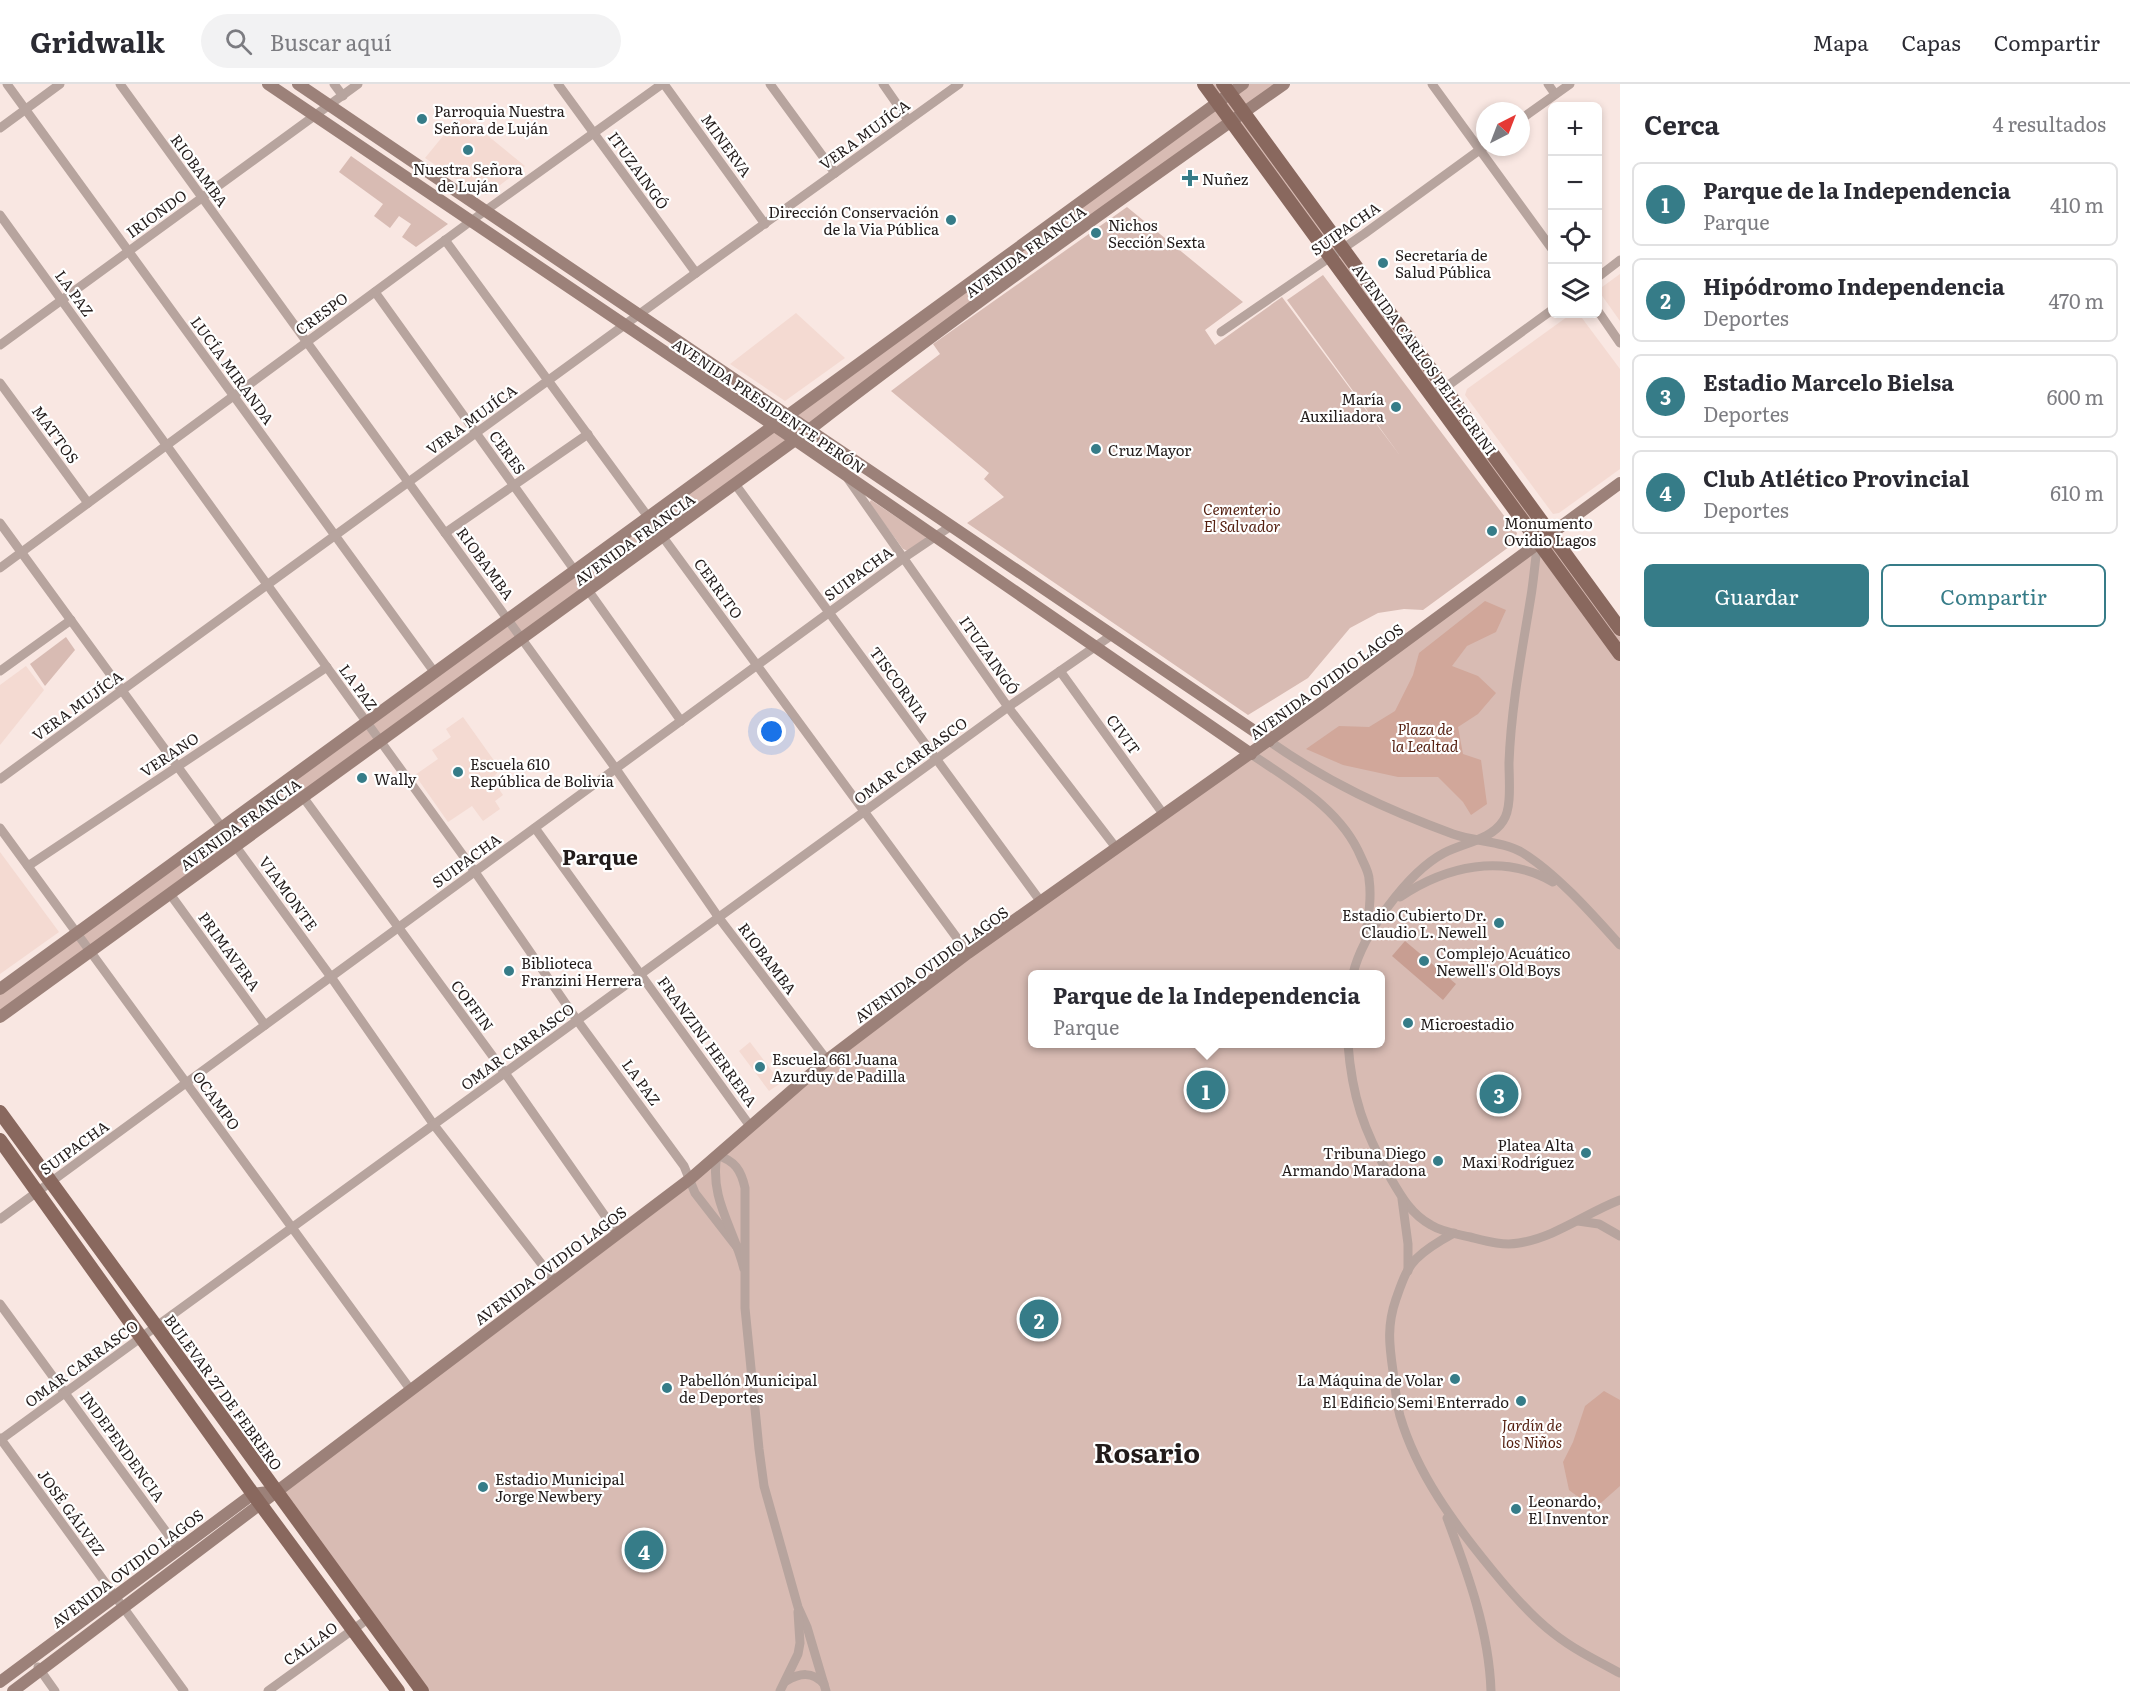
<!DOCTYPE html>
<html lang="es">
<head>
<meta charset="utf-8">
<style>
  :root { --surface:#fff; --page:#f2f2f3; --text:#2b2b33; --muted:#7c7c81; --line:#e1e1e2; --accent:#367c88 }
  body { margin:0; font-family:Literata,serif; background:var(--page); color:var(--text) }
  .controls { position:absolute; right:18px; top:18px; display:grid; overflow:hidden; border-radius:9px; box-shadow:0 3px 9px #0003 }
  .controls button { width:54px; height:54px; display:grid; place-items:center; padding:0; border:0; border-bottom:2px solid var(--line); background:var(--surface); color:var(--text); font:30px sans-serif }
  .compass { position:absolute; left:1476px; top:18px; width:54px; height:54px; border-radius:50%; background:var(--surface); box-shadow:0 3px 9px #0003; rotate:42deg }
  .you { position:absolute; left:772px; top:648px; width:21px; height:21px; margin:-15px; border:4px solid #fff; border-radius:50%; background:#1a73e8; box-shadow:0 0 0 9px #1a73e833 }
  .badge { display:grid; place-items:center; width:39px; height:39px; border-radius:50%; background:var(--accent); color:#fff; font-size:20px; font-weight:700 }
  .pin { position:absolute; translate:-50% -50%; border:3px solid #fff; box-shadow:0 2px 6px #0006 }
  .popup { position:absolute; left:1028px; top:886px; width:357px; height:78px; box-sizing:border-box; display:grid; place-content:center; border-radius:9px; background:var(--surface); filter:drop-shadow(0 2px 4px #0005); font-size:20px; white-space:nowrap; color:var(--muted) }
  .popup b { font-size:22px; color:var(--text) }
  .popup::after { content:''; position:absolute; left:50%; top:100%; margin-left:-12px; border:12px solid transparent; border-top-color:var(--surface) }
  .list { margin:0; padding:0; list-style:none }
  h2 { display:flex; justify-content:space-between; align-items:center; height:78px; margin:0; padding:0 24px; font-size:26px }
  h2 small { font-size:20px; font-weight:400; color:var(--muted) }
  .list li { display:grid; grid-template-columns:39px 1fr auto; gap:18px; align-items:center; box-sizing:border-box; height:84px; margin:0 12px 12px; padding:0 12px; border:2px solid var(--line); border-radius:9px }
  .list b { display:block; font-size:22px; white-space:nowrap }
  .list p { margin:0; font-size:20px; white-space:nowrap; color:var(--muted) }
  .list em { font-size:20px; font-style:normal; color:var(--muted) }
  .actions { display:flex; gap:12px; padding:18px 24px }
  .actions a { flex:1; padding:14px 0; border:2px solid var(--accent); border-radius:9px; text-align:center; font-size:21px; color:var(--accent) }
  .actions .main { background:var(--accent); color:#fff }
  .icon { flex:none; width:33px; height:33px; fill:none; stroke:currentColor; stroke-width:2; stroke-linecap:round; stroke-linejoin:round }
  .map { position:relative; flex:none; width:1620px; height:1607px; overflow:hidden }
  header { display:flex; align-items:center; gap:36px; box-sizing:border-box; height:84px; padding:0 30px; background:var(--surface); border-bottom:2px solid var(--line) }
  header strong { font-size:28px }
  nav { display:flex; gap:33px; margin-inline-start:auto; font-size:21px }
  .search { width:420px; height:54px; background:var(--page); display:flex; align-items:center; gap:15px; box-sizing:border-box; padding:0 21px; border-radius:33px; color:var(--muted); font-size:22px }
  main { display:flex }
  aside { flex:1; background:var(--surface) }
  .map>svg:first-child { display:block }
  .built { fill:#f4dad2 }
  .green { fill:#d8bbb3; fill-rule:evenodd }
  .forest { fill:#d1a79a }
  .water { fill:#c89e92 }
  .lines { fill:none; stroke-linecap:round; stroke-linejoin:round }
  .street { stroke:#b7a49e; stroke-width:9 }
  .secondary { stroke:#9c8179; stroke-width:12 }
  .primary { stroke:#89685e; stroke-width:14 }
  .poi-dot { fill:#367c88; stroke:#fff; stroke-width:2 }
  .labels { text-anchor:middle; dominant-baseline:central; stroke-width:4.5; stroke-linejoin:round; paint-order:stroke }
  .poi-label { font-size:15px; fill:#221b1a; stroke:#fff; text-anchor:start }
  .street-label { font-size:15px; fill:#221b1a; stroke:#fff }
  .park-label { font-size:15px; font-style:italic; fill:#541f10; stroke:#fff }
  .district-label { font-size:21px; font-weight:bold; fill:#221b1a; stroke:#fff }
  .town-label { font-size:27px; font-weight:bold; fill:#221b1a; stroke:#fff }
</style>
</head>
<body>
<header>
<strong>Gridwalk</strong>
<div class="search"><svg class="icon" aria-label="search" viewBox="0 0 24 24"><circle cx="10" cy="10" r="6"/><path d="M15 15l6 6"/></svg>Buscar aquí</div>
<nav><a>Mapa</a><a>Capas</a><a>Compartir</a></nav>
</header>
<main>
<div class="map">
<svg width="1620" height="1607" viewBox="0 0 1620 1607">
  <rect width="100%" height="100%" fill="#f9e7e2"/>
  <!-- built -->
  <g class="built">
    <path d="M461 30 525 82 487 111 475 108 425 74Z"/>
    <path d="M1620 190V237L1598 206Z"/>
    <path d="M796 229 845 274 785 317 730 280Z"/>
    <path d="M1571 230H1579L1620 285V385L1559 429 1553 430 1465 311 1467 305Z"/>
    <path d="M26 582 44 606 0 661V601Z"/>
    <path d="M463 633 500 685 492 695 503 711 495 717 500 725 483 737 472 722 448 738 415 691 438 675 432 666 451 653 446 645Z"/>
    <path d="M0 768 59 848 0 890Z"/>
    <path d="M750 958 781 999 769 1007 739 967Z"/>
  </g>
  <!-- green -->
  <g class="green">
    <path d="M1204 0H1223L1230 9 1243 0H1284L1244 28 1620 545V1607H422L276 1407 690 1095 827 976 1538 458 1231 38 0 933V905L1217 19ZM1032 890H1380V960H1032Z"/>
    <path d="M351 72 448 140 416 163 402 153 411 140 399 132 390 144 374 132 383 120 339 88Z"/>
    <path d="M1127 123 1243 218 1205 246 1215 261 1282 213 1401 373 1287 216 1323 191 1517 449 1513 460 1423 526 1404 525 1378 529 1350 544 1308 594 1248 631 967 439 1004 413 984 395 989 389 891 307 940 270 933 260Z"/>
    <path d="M871 416 926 453 925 455 908 467 903 465 869 419Z"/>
    <path d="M66 553 75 566 45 602 30 580Z"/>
  </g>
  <!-- forest -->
  <g class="forest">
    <path d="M1485 517 1506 526 1496 548 1467 562 1452 582 1478 592 1496 609 1478 630 1458 643 1463 670 1481 676 1487 720 1471 731 1463 718 1438 693H1398L1343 681 1306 665 1339 642 1369 643 1395 627 1413 591 1419 569Z"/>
    <path d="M1604 1307 1620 1316V1402L1594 1425 1569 1406 1563 1378 1573 1358 1585 1322Z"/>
  </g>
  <!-- water -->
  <path class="water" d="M1405 857 1456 900 1443 916 1392 872Z"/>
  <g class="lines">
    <!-- street -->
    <g class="street">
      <path d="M7 0 435 589"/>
      <path d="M120 0 616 685 719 834 827 976"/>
      <path d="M334 0 343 12"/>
      <path d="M558 0 696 189"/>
      <path d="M664 0 765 140"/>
      <path d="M770 0 835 89"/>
      <path d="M883 0 908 36"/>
      <path d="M1432 0 1552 165"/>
      <path d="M1548 0 1555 10"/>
      <path d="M1521 35 1570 0"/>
      <path d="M0 44 60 0"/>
      <path d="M0 131 475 788 577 936 684 1082 695 1109 740 1167"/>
      <path d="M445 156 968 869"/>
      <path d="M1598 193 1620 176"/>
      <path d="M375 208 575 487"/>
      <path d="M1598 227 1620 259"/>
      <path d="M1221 248 1364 150 1485 62"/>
      <path d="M0 261 358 0"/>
      <path d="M0 299 88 419"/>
      <path d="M1432 313 1552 226"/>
      <path d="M848 395 1008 623 1117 765"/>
      <path d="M735 400 1041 818"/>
      <path d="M0 439 331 893 434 1041 554 1196"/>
      <path d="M445 449 588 350"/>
      <path d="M0 484 471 137 662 0"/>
      <path d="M588 506 681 637"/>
      <path d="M0 587 71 536"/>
      <path d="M1060 587 1164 731"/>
      <path d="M1269 657C1329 699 1385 725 1453 750 1476 758 1503 757 1523 769 1557 790 1593 831 1620 861"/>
      <path d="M1251 670C1292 698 1341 725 1361 773 1364 780 1369 788 1369 795 1372 815 1368 835 1365 855"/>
      <path d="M0 695 696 189 959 0"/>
      <path d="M303 713 505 989 617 1149"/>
      <path d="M0 744 410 1305"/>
      <path d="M535 744 750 1042"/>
      <path d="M28 782 327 583"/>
      <path d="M170 810 265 941"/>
      <path d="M1400 813C1446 782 1503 769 1553 798"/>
      <path d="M1353 890C1362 851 1408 788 1444 769 1463 759 1491 756 1503 737 1512 725 1509 695 1509 679 1511 623 1522 567 1531 512 1534 494 1535 476 1538 458"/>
      <path d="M1348 960C1352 1013 1364 1047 1390 1093 1401 1112 1411 1130 1431 1141 1442 1148 1457 1150 1470 1153 1486 1157 1503 1162 1519 1159 1556 1153 1586 1129 1620 1116"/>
      <path d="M1402 1115 1408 1160V1187"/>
      <path d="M0 1135 905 473 951 442"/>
      <path d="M1578 1137 1599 1140 1620 1152"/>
      <path d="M1454 1149C1441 1156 1427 1164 1416 1175 1406 1185 1401 1201 1396 1215 1387 1241 1389 1260 1393 1287 1395 1301 1396 1317 1400 1332 1417 1390 1455 1441 1493 1487 1511 1509 1531 1532 1553 1549 1573 1565 1597 1577 1620 1589"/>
      <path d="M744 1185C734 1144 709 1115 717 1071 735 1077 741 1086 745 1104V1224L759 1365 764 1402 798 1523 807 1543 826 1607"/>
      <path d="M0 1220 178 1464"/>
      <path d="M0 1354 184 1607"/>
      <path d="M0 1356 1008 623 1112 551"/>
      <path d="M1447 1434C1468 1490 1489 1547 1491 1607"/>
      <path d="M38 1583 55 1607"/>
      <path d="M786 1597C800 1589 812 1587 824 1600"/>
      <path d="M268 1607 369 1534"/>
      <path d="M780 1607 798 1570 800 1559 798 1528"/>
    </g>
    <!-- secondary -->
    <g class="secondary">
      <path d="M268 0 785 349 1251 670"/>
      <path d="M298 0 1269 657"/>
      <path d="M0 905 1243 0"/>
      <path d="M0 933 809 346C964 226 1124 113 1284 0"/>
      <path d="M0 1598 253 1410 276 1407"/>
      <path d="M13 1607 690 1095 827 976 968 869 1320 620 1620 399"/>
    </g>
    <!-- primary -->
    <g class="primary">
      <path d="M1204 0 1620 570"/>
      <path d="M1223 0 1620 545"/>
      <path d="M0 1028 422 1607"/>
      <path d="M0 1056 253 1410 398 1607"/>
    </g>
  </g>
  <!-- markers -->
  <g class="poi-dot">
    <circle cx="422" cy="35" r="6"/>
    <circle cx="468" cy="66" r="6"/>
    <path d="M1187 85h6v6h6v6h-6v6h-6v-6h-6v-6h6z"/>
    <circle cx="951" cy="136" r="6"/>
    <circle cx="1096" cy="149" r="6"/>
    <circle cx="1383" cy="179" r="6"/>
    <circle cx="1396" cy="323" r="6"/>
    <circle cx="1096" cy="365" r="6"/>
    <circle cx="1492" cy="447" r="6"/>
    <circle cx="458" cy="688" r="6"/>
    <circle cx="362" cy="694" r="6"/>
    <circle cx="1499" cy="839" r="6"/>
    <circle cx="1424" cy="877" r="6"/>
    <circle cx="509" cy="887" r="6"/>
    <circle cx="1408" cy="939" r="6"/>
    <circle cx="760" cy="983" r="6"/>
    <circle cx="1586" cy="1069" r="6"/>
    <circle cx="1438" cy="1077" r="6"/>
    <circle cx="1455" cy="1295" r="6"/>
    <circle cx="667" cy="1304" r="6"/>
    <circle cx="1521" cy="1317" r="6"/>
    <circle cx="483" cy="1403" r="6"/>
    <circle cx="1516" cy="1425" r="6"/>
  </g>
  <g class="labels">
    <!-- poi labels -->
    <g class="poi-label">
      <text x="434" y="26">Parroquia Nuestra<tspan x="434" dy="17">Señora de Luján</tspan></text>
      <text x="468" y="84" text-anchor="middle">Nuestra Señora<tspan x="468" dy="17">de Luján</tspan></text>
      <text x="1202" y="94">Nuñez</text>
      <text x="939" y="127" text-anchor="end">Dirección Conservación<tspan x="939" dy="17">de la Via Pública</tspan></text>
      <text x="1108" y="140">Nichos<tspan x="1108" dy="17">Sección Sexta</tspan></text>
      <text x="1395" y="170">Secretaría de<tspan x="1395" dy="17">Salud Pública</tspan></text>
      <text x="1384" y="314" text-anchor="end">María<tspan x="1384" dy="17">Auxiliadora</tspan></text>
      <text x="1108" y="365">Cruz Mayor</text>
      <text x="1504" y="438">Monumento<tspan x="1504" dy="17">Ovidio Lagos</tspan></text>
      <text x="470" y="679">Escuela 610<tspan x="470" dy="17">República de Bolivia</tspan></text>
      <text x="374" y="694">Wally</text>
      <text x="1487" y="830" text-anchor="end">Estadio Cubierto Dr.<tspan x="1487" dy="17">Claudio L. Newell</tspan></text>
      <text x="1436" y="868">Complejo Acuático<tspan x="1436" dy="17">Newell's Old Boys</tspan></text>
      <text x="521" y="878">Biblioteca<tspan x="521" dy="17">Franzini Herrera</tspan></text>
      <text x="1420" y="939">Microestadio</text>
      <text x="772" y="974">Escuela 661 Juana<tspan x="772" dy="17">Azurduy de Padilla</tspan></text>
      <text x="1574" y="1060" text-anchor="end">Platea Alta<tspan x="1574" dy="17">Maxi Rodríguez</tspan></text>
      <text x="1426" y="1068" text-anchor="end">Tribuna Diego<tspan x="1426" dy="17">Armando Maradona</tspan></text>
      <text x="679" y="1295">Pabellón Municipal<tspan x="679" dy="17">de Deportes</tspan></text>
      <text x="1443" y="1295" text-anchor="end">La Máquina de Volar</text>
      <text x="1509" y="1317" text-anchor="end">El Edificio Semi Enterrado</text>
      <text x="495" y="1394">Estadio Municipal<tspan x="495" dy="17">Jorge Newbery</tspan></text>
      <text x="1528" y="1416">Leonardo,<tspan x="1528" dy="17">El Inventor</tspan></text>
    </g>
    <!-- street labels -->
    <g class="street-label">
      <text transform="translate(864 50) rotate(-36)">VERA MUJÍCA</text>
      <text transform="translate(727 61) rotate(54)">MINERVA</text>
      <text transform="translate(200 86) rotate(54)">RIOBAMBA</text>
      <text transform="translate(639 86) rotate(54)">ITUZAINGÓ</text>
      <text transform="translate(156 129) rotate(-36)">IRIONDO</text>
      <text transform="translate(1345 144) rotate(-35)">SUIPACHA</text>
      <text transform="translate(1025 167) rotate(-36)">AVENIDA FRANCIA</text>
      <text transform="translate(75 209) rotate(54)">LA PAZ</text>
      <text transform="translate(321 229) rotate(-36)">CRESPO</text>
      <text transform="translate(1425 275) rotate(54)">AVENIDA CARLOS PELLEGRINI</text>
      <text transform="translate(233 286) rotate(54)">LUCÍA MIRANDA</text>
      <text transform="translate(769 321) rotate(34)">AVENIDA PRESIDENTE PERÓN</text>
      <text transform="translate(471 335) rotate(-36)">VERA MUJÍCA</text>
      <text transform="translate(56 350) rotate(54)">MATTOS</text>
      <text transform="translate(508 368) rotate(54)">CERES</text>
      <text transform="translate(634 455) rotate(-36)">AVENIDA FRANCIA</text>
      <text transform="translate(486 479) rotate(54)">RIOBAMBA</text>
      <text transform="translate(858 489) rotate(-36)">SUIPACHA</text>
      <text transform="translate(719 504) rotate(54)">CERRITO</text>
      <text transform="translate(990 571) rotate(55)">ITUZAINGÓ</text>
      <text transform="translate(1326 597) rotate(-36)">AVENIDA OVIDIO LAGOS</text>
      <text transform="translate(900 600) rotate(54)">TISCORNIA</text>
      <text transform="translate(359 603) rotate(54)">LA PAZ</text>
      <text transform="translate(77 621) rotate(-36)">VERA MUJÍCA</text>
      <text transform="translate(1124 650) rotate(54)">CIVIT</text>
      <text transform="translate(169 670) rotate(-34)">VERANO</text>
      <text transform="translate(910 676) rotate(-36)">OMAR CARRASCO</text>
      <text transform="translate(240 740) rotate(-36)">AVENIDA FRANCIA</text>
      <text transform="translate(466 776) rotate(-36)">SUIPACHA</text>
      <text transform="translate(289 809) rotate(54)">VIAMONTE</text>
      <text transform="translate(230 867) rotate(54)">PRIMAVERA</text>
      <text transform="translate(768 874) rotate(53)">RIOBAMBA</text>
      <text transform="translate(931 880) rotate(-36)">AVENIDA OVIDIO LAGOS</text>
      <text transform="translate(473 921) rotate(53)">COFFIN</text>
      <text transform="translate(708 957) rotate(54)">FRANZINI HERRERA</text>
      <text transform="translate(517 962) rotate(-36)">OMAR CARRASCO</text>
      <text transform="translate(642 998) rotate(54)">LA PAZ</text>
      <text transform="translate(217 1016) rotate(54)">OCAMPO</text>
      <text transform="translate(74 1063) rotate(-36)">SUIPACHA</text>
      <text transform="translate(550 1181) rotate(-37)">AVENIDA OVIDIO LAGOS</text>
      <text transform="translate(81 1279) rotate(-36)">OMAR CARRASCO</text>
      <text transform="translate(224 1308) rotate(54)">BULEVAR 27 DE FEBRERO</text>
      <text transform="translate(123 1362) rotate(54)">INDEPENDENCIA</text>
      <text transform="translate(72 1428) rotate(54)">JOSÉ GÁLVEZ</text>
      <text transform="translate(127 1484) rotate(-37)">AVENIDA OVIDIO LAGOS</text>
      <text transform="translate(310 1559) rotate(-36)">CALLAO</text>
    </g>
    <!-- park labels -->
    <g class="park-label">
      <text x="1242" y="424">Cementerio<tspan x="1242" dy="17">El Salvador</tspan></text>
      <text x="1425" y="644">Plaza de<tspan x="1425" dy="17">la Lealtad</tspan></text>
      <text x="1532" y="1340">Jardín de<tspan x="1532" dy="17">los Niños</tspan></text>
    </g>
    <!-- district labels -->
    <g class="district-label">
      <text x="600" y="771">Parque</text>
    </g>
    <!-- town labels -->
    <g class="town-label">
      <text x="1147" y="1367">Rosario</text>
    </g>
  </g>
</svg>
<div class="controls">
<button>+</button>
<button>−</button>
<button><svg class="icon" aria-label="locate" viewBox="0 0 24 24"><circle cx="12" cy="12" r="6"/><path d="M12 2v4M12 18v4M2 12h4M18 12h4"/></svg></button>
<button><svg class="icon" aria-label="layers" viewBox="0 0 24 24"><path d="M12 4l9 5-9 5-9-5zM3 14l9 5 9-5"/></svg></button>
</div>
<svg class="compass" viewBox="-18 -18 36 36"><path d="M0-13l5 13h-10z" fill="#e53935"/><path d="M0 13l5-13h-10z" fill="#7c7c81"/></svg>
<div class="you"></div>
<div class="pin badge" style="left:1206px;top:1006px">1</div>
<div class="popup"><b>Parque de la Independencia</b>Parque</div>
<div class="pin badge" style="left:1039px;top:1235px">2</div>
<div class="pin badge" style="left:1499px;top:1010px">3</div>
<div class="pin badge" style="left:644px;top:1466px">4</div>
</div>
<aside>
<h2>Cerca<small>4 resultados</small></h2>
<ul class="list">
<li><span class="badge">1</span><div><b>Parque de la Independencia</b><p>Parque</p></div><em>410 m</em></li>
<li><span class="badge">2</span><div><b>Hipódromo Independencia</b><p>Deportes</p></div><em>470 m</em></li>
<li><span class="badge">3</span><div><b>Estadio Marcelo Bielsa</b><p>Deportes</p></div><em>600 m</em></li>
<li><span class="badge">4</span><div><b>Club Atlético Provincial</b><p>Deportes</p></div><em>610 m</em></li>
</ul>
<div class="actions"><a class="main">Guardar</a><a>Compartir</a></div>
</aside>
</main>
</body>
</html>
